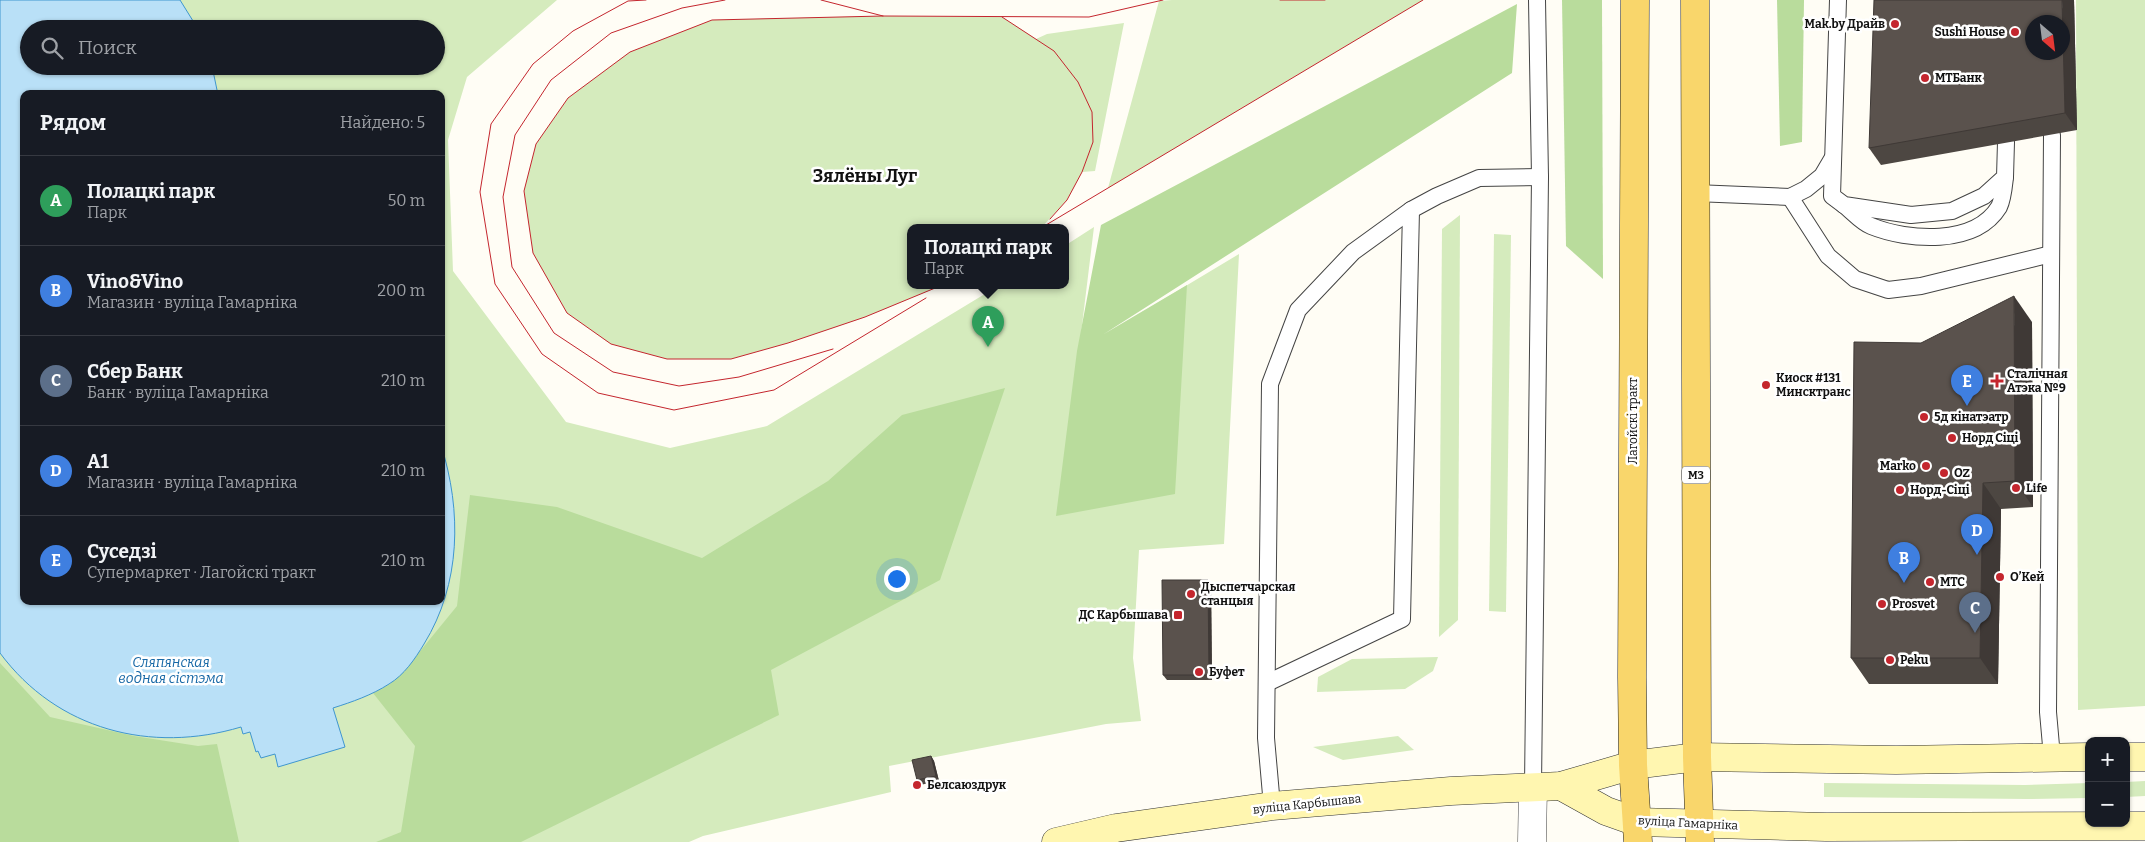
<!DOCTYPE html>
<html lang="ru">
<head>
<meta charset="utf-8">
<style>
  :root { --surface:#171b24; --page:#242831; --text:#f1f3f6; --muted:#9ea1a6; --line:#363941; --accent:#c4262e }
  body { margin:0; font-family:Bitter,serif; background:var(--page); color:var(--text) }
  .controls { position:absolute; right:15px; bottom:15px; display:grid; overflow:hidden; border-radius:10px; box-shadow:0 1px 4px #0004 }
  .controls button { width:45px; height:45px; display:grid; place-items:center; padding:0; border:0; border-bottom:1px solid var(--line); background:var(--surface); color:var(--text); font:25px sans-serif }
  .compass { position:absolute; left:2025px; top:15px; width:45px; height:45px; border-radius:50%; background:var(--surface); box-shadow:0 1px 4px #0004; rotate:152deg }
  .you { position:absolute; left:896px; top:578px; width:18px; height:18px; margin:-12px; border:4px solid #fff; border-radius:50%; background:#1a73e8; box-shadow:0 0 0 8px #1a73e833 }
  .badge { display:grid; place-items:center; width:32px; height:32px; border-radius:50%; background:var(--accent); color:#fff; font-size:16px; font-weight:700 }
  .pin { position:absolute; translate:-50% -41px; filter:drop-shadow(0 1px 2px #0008) }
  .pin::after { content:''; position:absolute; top:26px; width:18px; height:15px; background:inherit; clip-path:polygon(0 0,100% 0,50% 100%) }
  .popup { position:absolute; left:907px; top:224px; width:162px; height:65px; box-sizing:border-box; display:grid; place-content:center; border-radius:10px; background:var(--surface); filter:drop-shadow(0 1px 4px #0005); font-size:16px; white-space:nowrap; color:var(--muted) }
  .popup b { font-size:19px; color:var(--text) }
  .popup::after { content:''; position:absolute; left:50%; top:100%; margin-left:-10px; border:10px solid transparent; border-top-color:var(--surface) }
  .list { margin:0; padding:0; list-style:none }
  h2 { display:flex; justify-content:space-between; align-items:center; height:65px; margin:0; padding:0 20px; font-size:21px }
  h2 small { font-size:16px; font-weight:400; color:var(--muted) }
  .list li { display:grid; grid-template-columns:32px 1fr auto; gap:15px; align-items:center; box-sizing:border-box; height:90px; padding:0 20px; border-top:1px solid var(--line) }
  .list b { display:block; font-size:19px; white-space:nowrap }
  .list p { margin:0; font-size:16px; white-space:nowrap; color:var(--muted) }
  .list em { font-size:16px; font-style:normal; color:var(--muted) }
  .icon { flex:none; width:28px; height:28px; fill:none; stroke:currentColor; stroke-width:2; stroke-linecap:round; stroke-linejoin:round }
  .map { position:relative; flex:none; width:2145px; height:842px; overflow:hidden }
  .search { position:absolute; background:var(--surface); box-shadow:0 1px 4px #0004; left:20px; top:20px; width:425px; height:55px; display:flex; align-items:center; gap:12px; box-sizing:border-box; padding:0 18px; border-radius:28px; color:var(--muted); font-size:19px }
  .panel { position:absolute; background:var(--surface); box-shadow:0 1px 4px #0004; left:20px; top:90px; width:425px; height:515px; border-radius:10px }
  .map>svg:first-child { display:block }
  .green { fill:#d5ebbd; fill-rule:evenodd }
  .forest { fill:#b9dc9c }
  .water { fill:#b9e0f7; stroke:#3f96cf }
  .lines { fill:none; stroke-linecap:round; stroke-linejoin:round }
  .lane-casing { stroke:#444; stroke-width:18 }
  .street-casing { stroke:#444; stroke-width:29 }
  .secondary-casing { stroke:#333; stroke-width:29 }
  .primary-casing { stroke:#222; stroke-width:29 }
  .lane { stroke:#fff; stroke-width:16 }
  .street { stroke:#fff; stroke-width:28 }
  .secondary { stroke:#fff6b0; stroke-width:28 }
  .primary { stroke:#f9d66b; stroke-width:28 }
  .tram { stroke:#c4262e; stroke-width:1 }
  .wall { fill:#4d4742 }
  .shaded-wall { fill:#3f3936 }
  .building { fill:#5a524d; stroke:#3f3936; fill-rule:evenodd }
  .poi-dot { fill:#c4262e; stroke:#fff; stroke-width:2 }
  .labels { text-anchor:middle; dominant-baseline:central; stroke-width:5; stroke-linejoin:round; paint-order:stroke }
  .shield { fill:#fff; stroke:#585858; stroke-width:1 }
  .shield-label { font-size:11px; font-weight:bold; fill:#111 }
  .poi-label { font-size:12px; font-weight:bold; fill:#111; stroke:#fff; text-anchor:start }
  .street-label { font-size:12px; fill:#111; stroke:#fff }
  .water-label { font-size:14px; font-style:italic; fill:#1768a6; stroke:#fff }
  .district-label { font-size:18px; font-weight:bold; fill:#111; stroke:#fff }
</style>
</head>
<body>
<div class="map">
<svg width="2145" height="842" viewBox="0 0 2145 842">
  <rect width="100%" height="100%" fill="#fffdf5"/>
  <!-- green -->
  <g class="green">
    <path d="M0 0H557L467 77 448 140 453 271 566 422 670 448 767 426 998 286H1066V245L1094 227 1079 350 1239 254 1224 544 1139 550 1133 658 1141 721 1106 724 889 766 891 792 703 836 689 842H0ZM29 29H436V66H29ZM24 94H441V601H24Z"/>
    <path d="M1172 0H1423L1108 188 1159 1Z"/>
    <path d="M2076 0H2145V706L2078 710Z"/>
    <path d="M883 16 1002 17 1036 39 1047 34 1124 23 1095 171 1082 172 1067 200 1041 228H910V286H940L865 317 788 343 731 359H667L611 344 567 313 533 253 524 191 536 144 568 98 630 52 712 20Z"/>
    <path d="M1460 215 1458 620 1439 637 1442 229Z"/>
    <path d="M1494 234 1511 235 1506 612 1489 611Z"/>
    <path d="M1438 657 1433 671 1405 689 1317 692 1318 677 1352 659Z"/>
    <path d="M1398 736 1414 750 1343 760 1313 747Z"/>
    <path d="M2145 781V796L2126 797V782Z"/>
    <path d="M1824 783 2025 785 2089 783V798L2027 799 1824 797Z"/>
  </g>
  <!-- forest -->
  <g class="forest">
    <path d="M1562 0H1602L1603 279 1566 246Z"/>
    <path d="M1777 0H1804L1802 142 1780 146Z"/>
    <path d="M1517 4 1512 73 1104 334 1187 285 1175 494 1056 516 1077 351 1101 225Z"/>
    <path d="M1005 388 940 580 771 670 779 715 521 842H376L401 832 415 746 373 693 390 684 403 672 457 606 470 495 557 507 702 558 828 481 902 415Z"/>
    <path d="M0 663 50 717 134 736 198 746 217 744 239 842H0Z"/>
  </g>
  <!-- water -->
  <path class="water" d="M0 0H180L198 29H29V66H212L217 90V94H24V601H441V445C462 511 461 584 424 644 415 659 404 675 389 684 372 695 352 702 333 708L345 747 278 767 275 754 261 758 258 751 256 752 250 732 243 734 241 727C151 754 57 730 0 653Z"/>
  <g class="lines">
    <defs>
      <g id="lane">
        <path d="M1838 0 1832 196 1844 205 1911 215 1952 211 1984 196 2005 177 2006 142"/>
        <path d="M1695 193 1790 197 1806 189 1822 176 1832 159"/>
        <path d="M1790 197 1828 256 1855 279 1888 290 1921 286 2051 254"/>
        <path d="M1844 205C1852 211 1861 222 1871 226 1908 241 1975 246 1999 207 2003 199 2004 186 2005 177"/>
        <path d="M1267 683 1402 619 1411 210"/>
        <path d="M2052 757 2048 712 2052 135"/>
        <path d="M1533 786 1540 177 1537 0"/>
        <path d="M1272 806 1266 738 1270 384 1298 310 1353 252 1411 210 1437 196 1479 178 1540 177"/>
      </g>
      <path id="street" d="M1532 842 1533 786"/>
      <g id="secondary">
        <path d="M2126 757H2145"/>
        <path d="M1561 786 1606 811 1637 822 1826 827 2145 826"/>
        <path d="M1056 842 1116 828 1272 806 1451 791 1561 786 1633 765 1697 757 1896 760 2089 757"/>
      </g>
      <g id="primary">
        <path d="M1635 0 1632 677 1633 765 1638 842"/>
        <path d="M1695 0 1697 757 1700 842"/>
      </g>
    </defs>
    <!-- lane casing -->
    <use href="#lane" class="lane-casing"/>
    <!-- street casing -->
    <use href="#street" class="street-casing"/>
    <!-- secondary casing -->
    <use href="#secondary" class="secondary-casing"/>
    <!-- primary casing -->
    <use href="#primary" class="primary-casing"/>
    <!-- lane -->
    <use href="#lane" class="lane"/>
    <!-- street -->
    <use href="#street" class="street"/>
    <!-- secondary -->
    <use href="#secondary" class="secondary"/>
    <!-- primary -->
    <use href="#primary" class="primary"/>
    <!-- tram -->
    <g class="tram">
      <path d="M646 0 628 1 573 31 533 64 491 124 480 192 495 284 542 354 598 393 674 410 774 390 926 298"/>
      <path d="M725 0 682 8 611 33 551 80 515 135 503 197 512 267 554 333 613 372 679 386 739 377 833 349"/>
      <path d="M821 0 883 16 1089 17 1163 0"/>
      <path d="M1280 0H1325"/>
      <path d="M883 16 712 20 630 52 568 98 536 144 524 191 533 253 567 313 611 344 667 359H731L788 343 865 317 940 286"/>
      <path d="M1002 17 1054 51 1078 82 1092 112 1093 142 1082 172 1067 200 1050 219"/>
      <path d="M1041 228 1423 0"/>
    </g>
  </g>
  <!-- wall -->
  <g class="wall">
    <path d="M2074 0 2077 130 1881 165 1869 148Z"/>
    <path d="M2032 322 2033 507 2001 509 1998 684H1869L1851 658 1921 343Z"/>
    <path d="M1208 580 1211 585 1212 680H1167L1163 675Z"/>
    <path d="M931 756 934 761 939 781 920 785 917 780Z"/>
  </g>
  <!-- shaded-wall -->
  <g class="shaded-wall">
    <path d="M2062 0H2074L2077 130 2065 113Z"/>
    <path d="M2014 296 2032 322 2033 507 2015 481Z"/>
    <path d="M1983 483 2001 509 1998 684 1980 658Z"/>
    <path d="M1208 580 1211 585 1212 680 1209 675Z"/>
    <path d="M931 756 934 761 939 781 936 776Z"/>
  </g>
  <!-- building -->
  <g class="building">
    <path d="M1874 0H2062L2065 113 1869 148ZM2032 22H2062V52H2032Z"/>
    <path d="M2014 296 2015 481 1983 483 1980 658H1851L1854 342 1921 343Z"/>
    <path d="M1162 580H1208L1209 675H1163Z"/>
    <path d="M931 756 936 776 917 780 912 760Z"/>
  </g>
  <!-- markers -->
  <g class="poi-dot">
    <circle cx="1895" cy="24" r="5"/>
    <circle cx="2015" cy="32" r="5"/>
    <circle cx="1925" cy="78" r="5"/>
    <path d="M1994.5 373.5h5v5h5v5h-5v5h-5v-5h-5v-5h5z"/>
    <circle cx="1766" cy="385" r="5"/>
    <circle cx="1924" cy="417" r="5"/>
    <circle cx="1952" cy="438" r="5"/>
    <circle cx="1926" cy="466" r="5"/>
    <circle cx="1944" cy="473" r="5"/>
    <circle cx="2016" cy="488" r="5"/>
    <circle cx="1900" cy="490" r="5"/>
    <circle cx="2000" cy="577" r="5"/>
    <circle cx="1930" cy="582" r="5"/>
    <circle cx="1191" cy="594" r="5"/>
    <circle cx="1882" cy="604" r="5"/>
    <rect x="1173" y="610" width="10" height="10" rx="2.5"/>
    <circle cx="1890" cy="660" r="5"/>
    <circle cx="1199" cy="672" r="5"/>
    <circle cx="917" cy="785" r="5"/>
  </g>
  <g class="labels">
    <!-- shield labels -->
    <rect class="shield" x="1682" y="466.5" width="28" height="17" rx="4"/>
    <g class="shield-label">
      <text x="1696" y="475">М3</text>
    </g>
    <!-- poi labels -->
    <g class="poi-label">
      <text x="1885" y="24" text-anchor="end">Маk.by Драйв</text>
      <text x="2005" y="32" text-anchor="end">Sushi House</text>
      <text x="1935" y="78">МТБанк</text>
      <text x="2007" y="374">Сталічная<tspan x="2007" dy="14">Атэка №9</tspan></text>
      <text x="1776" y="378">Киоск #131<tspan x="1776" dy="14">Минсктранс</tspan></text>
      <text x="1934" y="417">5д кінатэатр</text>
      <text x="1962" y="438">Норд Сіці</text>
      <text x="1916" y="466" text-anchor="end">Marko</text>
      <text x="1954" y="473">OZ</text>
      <text x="2026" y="488">Life</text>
      <text x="1910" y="490">Норд-Сіці</text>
      <text x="2010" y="577">ОʼКей</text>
      <text x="1940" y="582">МТС</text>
      <text x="1201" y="587">Дыспетчарская<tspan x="1201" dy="14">станцыя</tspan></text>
      <text x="1892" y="604">Prosvet</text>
      <text x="1168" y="615" text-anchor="end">ДС Карбышава</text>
      <text x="1900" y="660">Peku</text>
      <text x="1209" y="672">Буфет</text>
      <text x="927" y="785">Белсаюздрук</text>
    </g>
    <!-- street labels -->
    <g class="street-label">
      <text transform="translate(1633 421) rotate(-90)">Лагойскі тракт</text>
      <text transform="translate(1307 804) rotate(-6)">вуліца Карбышава</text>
      <text transform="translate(1688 823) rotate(3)">вуліца Гамарніка</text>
    </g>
    <!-- water labels -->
    <g class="water-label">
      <text x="171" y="662">Сляпянская<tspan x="171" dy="16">водная сістэма</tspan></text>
    </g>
    <!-- district labels -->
    <g class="district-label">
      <text x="865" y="176">Зялёны Луг</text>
    </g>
  </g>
</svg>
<div class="controls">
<button>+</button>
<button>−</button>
</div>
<svg class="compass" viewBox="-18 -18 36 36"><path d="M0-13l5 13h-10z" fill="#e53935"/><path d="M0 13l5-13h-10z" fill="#9ea1a6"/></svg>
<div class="you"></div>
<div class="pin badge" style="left:988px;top:347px;background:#2e9e5b">A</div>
<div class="popup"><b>Полацкі парк</b>Парк</div>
<div class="pin badge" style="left:1904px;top:583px;background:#3f7fe0">B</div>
<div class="pin badge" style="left:1975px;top:633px;background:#5c6f8a">C</div>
<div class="pin badge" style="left:1977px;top:555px;background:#3f7fe0">D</div>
<div class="pin badge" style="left:1967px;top:406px;background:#3f7fe0">E</div>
<div class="search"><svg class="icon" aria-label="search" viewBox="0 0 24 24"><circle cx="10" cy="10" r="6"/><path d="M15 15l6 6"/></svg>Поиск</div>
<section class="panel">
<h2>Рядом<small>Найдено: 5</small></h2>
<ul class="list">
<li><span class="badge" style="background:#2e9e5b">A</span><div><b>Полацкі парк</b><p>Парк</p></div><em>50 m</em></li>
<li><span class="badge" style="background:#3f7fe0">B</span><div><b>Vino&amp;Vino</b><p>Магазин · вуліца Гамарніка</p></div><em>200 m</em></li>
<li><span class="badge" style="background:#5c6f8a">C</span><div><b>Сбер Банк</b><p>Банк · вуліца Гамарніка</p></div><em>210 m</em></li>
<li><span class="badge" style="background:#3f7fe0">D</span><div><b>A1</b><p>Магазин · вуліца Гамарніка</p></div><em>210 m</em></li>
<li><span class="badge" style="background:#3f7fe0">E</span><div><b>Суседзі</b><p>Супермаркет · Лагойскі тракт</p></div><em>210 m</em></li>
</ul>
</section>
</div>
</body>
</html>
